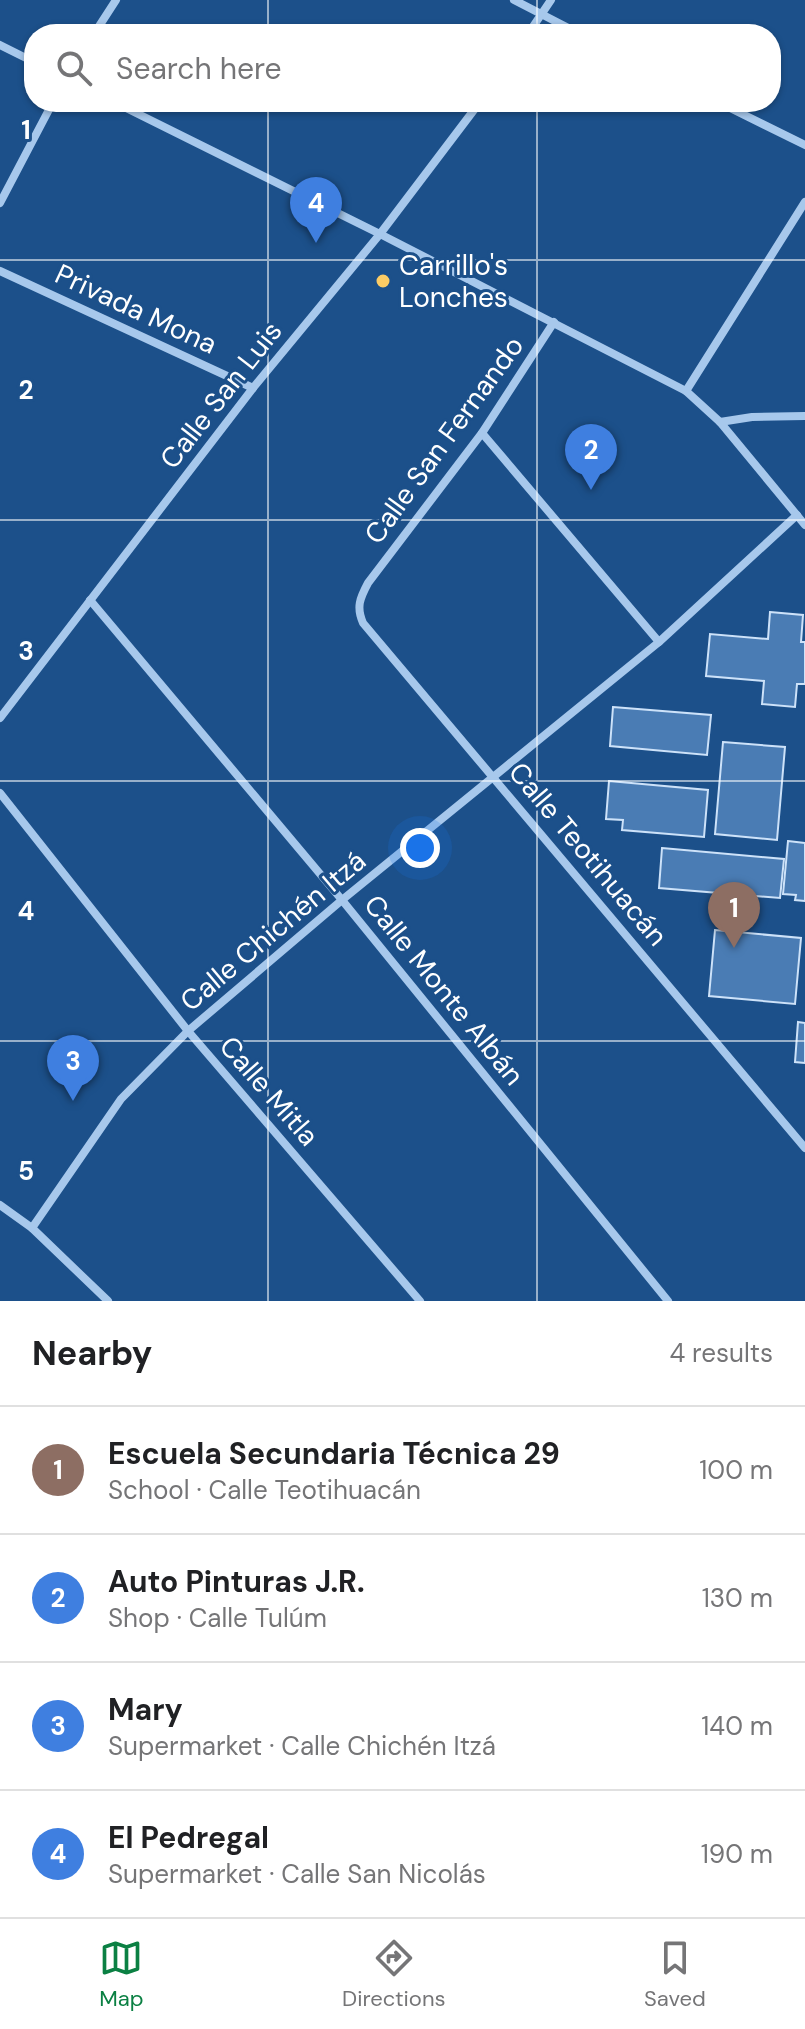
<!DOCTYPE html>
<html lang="en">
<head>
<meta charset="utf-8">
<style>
  :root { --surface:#fff; --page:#f6f6f6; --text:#202124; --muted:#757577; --line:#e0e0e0; --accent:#0b8043 }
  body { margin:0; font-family:"DM Sans",sans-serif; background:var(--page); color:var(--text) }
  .you { position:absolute; left:420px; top:848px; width:28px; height:28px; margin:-20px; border:6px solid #fff; border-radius:50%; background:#1a73e8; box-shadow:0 0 0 12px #1a73e833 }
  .badge { display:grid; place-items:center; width:52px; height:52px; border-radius:50%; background:var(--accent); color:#fff; font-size:26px; font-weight:700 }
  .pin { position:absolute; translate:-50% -66px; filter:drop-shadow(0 2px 4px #0008) }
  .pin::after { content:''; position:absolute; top:42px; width:28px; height:24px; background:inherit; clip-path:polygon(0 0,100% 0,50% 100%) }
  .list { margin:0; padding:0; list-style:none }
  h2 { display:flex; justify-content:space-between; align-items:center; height:104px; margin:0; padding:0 32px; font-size:34px }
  h2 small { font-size:26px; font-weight:400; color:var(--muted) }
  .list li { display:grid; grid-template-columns:52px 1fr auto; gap:24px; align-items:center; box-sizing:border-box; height:128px; padding:0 32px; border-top:2px solid var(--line) }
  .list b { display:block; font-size:30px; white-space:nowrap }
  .list p { margin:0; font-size:26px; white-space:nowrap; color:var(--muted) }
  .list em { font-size:26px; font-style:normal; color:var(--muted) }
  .icon { flex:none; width:44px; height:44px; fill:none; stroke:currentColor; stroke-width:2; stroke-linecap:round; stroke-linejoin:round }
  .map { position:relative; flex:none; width:805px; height:1301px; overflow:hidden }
  .search { position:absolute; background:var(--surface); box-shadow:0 2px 6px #0004; left:24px; right:24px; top:24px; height:88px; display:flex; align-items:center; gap:20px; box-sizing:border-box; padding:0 28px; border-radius:32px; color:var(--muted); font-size:30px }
  .sheet { height:616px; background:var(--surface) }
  nav { display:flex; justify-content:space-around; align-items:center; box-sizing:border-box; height:112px; border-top:2px solid var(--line); background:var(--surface); font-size:22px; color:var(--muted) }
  nav a { display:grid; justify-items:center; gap:4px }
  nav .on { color:var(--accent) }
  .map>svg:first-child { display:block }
  .building { fill:#4a7cb4; stroke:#cde2f9; stroke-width:2 }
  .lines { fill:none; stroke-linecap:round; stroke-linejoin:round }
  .street { stroke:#a7c8ec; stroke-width:8 }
  .grid { fill:none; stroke:#fff; stroke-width:2; stroke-opacity:0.55 }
  .poi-dot { fill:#fccc65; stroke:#1c508a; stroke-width:3 }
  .labels { text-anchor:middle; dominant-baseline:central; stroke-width:6; stroke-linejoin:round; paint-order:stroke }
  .poi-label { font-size:28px; fill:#fff; stroke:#1c508a; text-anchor:start }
  .street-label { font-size:28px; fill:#fff; stroke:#1c508a }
  .grid-label { font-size:26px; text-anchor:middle; font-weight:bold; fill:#fff; stroke:#1c508a; stroke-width:6; stroke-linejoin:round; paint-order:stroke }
</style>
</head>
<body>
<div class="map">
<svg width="805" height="1301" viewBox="0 0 805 1301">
  <rect width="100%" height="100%" fill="#1c508a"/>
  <!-- building -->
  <g class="building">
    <path d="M770 612 803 615 801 642H805V684H797L795 707 762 704 764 681 706 676 710 634 768 639Z"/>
    <path d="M613 707 711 715 707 755 610 746Z"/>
    <path d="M723 742 785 747 777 840 715 834Z"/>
    <path d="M609 781 708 790 704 837 622 830 623 820 606 819Z"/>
    <path d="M788 841 805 843V901L795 900 796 895 783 894Z"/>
    <path d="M662 848 784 859 780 898 659 888Z"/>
    <path d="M715 930 801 938 795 1004 709 996Z"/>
    <path d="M798 1022 805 1023V1063L795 1062Z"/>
  </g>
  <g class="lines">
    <!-- street -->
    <g class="street">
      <path d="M514 0 580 34"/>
      <path d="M94 34 116 0"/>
      <path d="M528 34 551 0"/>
      <path d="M0 45 34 62"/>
      <path d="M114 102 380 234 686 391 720 422 805 525"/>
      <path d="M718 102 805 145"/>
      <path d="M0 203 53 102"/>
      <path d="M0 271 253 388"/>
      <path d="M554 322 482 433 368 583C360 598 356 607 363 623L805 1148"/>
      <path d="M686 391 805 202"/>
      <path d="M720 422 752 417 805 416"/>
      <path d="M482 433 659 642"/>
      <path d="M90 600 342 900 668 1301"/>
      <path d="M0 718 253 388 380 234 480 102"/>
      <path d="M0 793 188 1031 420 1301"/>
      <path d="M0 1205 32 1228 108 1301"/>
      <path d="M32 1228 121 1099 188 1031 342 900 659 642 797 515"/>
    </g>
  </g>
  <!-- grid -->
  <path class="grid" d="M268 0V34M537 0V34M268 102V1301M537 102V1301M0 260H805M0 520H805M0 781H805M0 1041H805"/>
  <!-- markers -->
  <circle class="poi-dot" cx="383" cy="281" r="8"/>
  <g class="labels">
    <!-- poi labels -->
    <g class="poi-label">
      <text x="399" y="265">Carrillo's<tspan x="399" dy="32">Lonches</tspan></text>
    </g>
    <!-- street labels -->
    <g class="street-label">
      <text transform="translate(136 309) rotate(25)">Privada Mona</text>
      <text transform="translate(221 395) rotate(-52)">Calle San Luis</text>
      <text transform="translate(444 440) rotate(-54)">Calle San Fernando</text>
      <text transform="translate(588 854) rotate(50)">Calle Teotihuacán</text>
      <text transform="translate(273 931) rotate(-40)">Calle Chichén Itzá</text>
      <text transform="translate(444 990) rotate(51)">Calle Monte Albán</text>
      <text transform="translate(269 1091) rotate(49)">Calle Mitla</text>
    </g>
  </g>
  <g class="grid-label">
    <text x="26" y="139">1</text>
    <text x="26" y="399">2</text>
    <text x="26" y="660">3</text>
    <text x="26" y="920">4</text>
    <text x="26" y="1180">5</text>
  </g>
</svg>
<div class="you"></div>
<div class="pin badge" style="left:734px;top:948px;background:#8d6e63">1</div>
<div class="pin badge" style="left:591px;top:490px;background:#3f7fe0">2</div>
<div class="pin badge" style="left:73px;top:1101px;background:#3f7fe0">3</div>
<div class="pin badge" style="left:316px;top:243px;background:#3f7fe0">4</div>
<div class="search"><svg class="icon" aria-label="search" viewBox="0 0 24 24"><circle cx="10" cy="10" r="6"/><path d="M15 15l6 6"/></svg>Search here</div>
</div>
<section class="sheet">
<h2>Nearby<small>4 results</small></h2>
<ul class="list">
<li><span class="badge" style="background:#8d6e63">1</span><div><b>Escuela Secundaria Técnica 29</b><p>School · Calle Teotihuacán</p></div><em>100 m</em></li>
<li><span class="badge" style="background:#3f7fe0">2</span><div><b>Auto Pinturas J.R.</b><p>Shop · Calle Tulúm</p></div><em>130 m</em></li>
<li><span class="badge" style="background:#3f7fe0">3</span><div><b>Mary</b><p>Supermarket · Calle Chichén Itzá</p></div><em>140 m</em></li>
<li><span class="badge" style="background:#3f7fe0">4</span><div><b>El Pedregal</b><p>Supermarket · Calle San Nicolás</p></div><em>190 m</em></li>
</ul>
</section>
<nav>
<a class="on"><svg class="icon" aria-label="map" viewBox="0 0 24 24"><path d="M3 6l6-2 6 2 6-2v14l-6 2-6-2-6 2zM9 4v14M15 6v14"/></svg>Map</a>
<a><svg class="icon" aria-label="directions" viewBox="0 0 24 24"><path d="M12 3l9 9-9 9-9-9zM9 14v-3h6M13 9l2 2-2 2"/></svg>Directions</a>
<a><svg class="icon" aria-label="saved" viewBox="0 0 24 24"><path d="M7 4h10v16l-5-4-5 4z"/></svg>Saved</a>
</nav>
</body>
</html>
